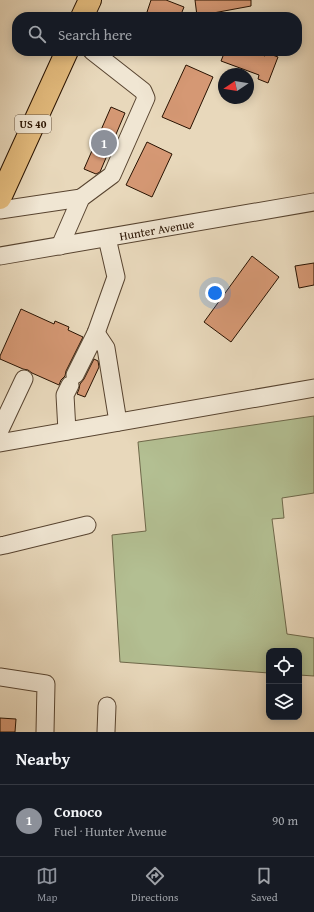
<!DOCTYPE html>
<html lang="en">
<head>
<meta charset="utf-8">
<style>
  :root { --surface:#171b24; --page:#20242c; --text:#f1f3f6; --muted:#9ea1a6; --line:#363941; --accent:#8c9099 }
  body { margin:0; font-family:"Gentium Book Plus",serif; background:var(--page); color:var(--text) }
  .controls { position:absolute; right:12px; bottom:12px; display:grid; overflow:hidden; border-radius:8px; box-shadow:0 2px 10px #0003 }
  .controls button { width:36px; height:36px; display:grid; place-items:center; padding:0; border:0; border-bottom:1px solid var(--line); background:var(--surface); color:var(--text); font:20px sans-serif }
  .compass { position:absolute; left:218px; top:68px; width:36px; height:36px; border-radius:50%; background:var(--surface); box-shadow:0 2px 10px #0003; rotate:258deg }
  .you { position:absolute; left:215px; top:293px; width:14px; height:14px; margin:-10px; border:3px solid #fff; border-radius:50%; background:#1a73e8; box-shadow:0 0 0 6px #1a73e833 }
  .badge { display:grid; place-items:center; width:26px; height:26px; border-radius:50%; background:var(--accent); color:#fff; font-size:13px; font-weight:700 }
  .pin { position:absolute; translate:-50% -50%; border:2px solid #fff; box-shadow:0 1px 4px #0006 }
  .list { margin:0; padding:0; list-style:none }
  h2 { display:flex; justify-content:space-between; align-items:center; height:52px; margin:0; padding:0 16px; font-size:17px }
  h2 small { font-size:13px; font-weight:400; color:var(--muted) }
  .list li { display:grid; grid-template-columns:26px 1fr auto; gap:12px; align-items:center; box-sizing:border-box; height:72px; padding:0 16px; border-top:1px solid var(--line) }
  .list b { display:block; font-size:15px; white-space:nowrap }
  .list p { margin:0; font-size:13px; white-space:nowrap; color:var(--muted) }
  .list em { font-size:13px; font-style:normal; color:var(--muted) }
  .icon { flex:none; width:22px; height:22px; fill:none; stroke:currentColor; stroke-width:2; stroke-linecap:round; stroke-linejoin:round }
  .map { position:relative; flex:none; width:314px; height:732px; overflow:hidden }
  .search { position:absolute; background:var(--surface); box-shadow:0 2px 10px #0003; left:12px; right:12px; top:12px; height:44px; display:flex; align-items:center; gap:10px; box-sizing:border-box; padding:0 14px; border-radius:16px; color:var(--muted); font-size:15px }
  .sheet { height:124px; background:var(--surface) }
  nav { display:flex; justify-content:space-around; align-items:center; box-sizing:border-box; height:56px; border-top:1px solid var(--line); background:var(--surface); font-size:11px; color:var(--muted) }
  nav a { display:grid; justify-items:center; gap:2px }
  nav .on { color:var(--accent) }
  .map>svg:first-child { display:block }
  .green { fill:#b3bf92; stroke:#6e684a }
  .building { fill:#d59874; stroke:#281201 }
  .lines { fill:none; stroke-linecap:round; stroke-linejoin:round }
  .minor-casing { stroke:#584430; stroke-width:19 }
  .major-casing { stroke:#281201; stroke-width:24 }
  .minor { stroke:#f0e6d3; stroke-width:17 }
  .major { stroke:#e4bc7e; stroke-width:22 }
  .labels { text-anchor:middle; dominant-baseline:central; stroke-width:3; stroke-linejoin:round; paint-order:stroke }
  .shield { fill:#f0e6d3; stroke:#645240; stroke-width:1 }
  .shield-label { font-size:11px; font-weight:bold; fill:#281201 }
  .street-label { font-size:12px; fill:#281201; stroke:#f0e6d3 }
</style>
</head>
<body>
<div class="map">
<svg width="314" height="732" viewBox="0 0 314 732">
  <rect width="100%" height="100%" fill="#e8d8bb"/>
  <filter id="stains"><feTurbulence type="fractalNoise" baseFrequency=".005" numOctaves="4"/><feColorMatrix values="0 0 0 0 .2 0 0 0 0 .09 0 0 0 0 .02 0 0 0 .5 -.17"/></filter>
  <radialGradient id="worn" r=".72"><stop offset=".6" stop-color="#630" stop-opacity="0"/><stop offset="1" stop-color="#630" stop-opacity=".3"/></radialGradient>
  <!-- green -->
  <path class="green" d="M314 416V493L282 498 284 518 272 519 287 634 314 638V676L299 675V651H269V673L120 662 112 535 146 531 138 442Z"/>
  <!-- building -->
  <g class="building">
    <path d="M151 0H166L184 7 180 17H160L147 12Z"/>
    <path d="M195 0H251V6L197 16Z"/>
    <path d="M225 51H251L265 56 267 53 278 57 268 83 258 79 259 75 221 61Z"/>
    <path d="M186 65 213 77 190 129 162 117Z"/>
    <path d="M111 107 125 113 100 172 96 174 84 169Z"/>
    <path d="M147 142 172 154 152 197 126 185Z"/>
    <path d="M252 256 279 277 231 342 204 322Z"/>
    <path d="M314 263V285L299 288 295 266Z"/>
    <path d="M21 309 54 324 55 321 69 327 68 330 83 337 66 371 65 376 61 380 59 385 32 373 28 370 23 369 0 359V356Z"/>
    <path d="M94 359 98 361 99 367 85 397 77 394 79 389 80 384 84 379Z"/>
    <path d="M0 718 16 719 15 732H0Z"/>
  </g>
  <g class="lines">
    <defs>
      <g id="minor">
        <path d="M0 210 81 198"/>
        <path d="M60 246 81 198 112 175 146 98 143 91 92 51"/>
        <path id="s1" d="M0 256 314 202"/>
        <path d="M96 333 106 348 118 422"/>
        <path d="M75 375 96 333 116 277 107 238"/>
        <path d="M0 430 24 379"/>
        <path d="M67 431 65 395 70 385"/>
        <path d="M0 443 314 388"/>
        <path d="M0 546 5 545 87 525"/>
        <path d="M0 677 46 684 45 732"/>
        <path d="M106 732 107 706"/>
      </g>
      <g id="major">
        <path d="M82 17 90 0"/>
        <path d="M0 198 67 51"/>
      </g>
    </defs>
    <!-- minor casing -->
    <use href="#minor" class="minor-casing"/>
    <!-- major casing -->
    <use href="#major" class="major-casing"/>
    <!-- minor -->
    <use href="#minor" class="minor"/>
    <!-- major -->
    <use href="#major" class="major"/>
  </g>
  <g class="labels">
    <!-- shield labels -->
    <rect class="shield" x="15" y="115" width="36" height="18" rx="3"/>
    <g class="shield-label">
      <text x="33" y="124">US 40</text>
    </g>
    <!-- street labels -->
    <g class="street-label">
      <text stroke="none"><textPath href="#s1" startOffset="159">Hunter Avenue</textPath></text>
    </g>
  </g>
  <rect width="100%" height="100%" filter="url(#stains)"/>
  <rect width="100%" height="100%" fill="url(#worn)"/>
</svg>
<div class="controls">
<button><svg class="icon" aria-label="locate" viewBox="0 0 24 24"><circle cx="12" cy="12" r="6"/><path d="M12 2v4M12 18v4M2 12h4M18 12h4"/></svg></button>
<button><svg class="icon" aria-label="layers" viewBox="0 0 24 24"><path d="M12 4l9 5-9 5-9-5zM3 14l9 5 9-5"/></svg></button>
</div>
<svg class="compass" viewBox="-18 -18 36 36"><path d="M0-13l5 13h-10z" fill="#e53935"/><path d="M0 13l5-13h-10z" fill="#9ea1a6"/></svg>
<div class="you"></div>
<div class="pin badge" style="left:104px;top:143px">1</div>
<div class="search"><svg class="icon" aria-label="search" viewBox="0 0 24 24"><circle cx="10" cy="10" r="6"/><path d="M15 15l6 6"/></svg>Search here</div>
</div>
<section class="sheet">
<h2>Nearby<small></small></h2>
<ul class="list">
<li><span class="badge">1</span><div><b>Conoco</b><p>Fuel · Hunter Avenue</p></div><em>90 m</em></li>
</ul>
</section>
<nav>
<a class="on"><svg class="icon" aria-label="map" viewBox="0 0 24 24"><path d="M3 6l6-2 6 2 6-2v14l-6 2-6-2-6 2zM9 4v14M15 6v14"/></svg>Map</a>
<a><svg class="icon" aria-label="directions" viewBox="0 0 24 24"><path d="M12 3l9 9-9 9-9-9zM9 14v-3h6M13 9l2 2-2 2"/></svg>Directions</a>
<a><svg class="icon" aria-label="saved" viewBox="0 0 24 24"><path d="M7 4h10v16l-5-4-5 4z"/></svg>Saved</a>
</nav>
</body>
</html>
